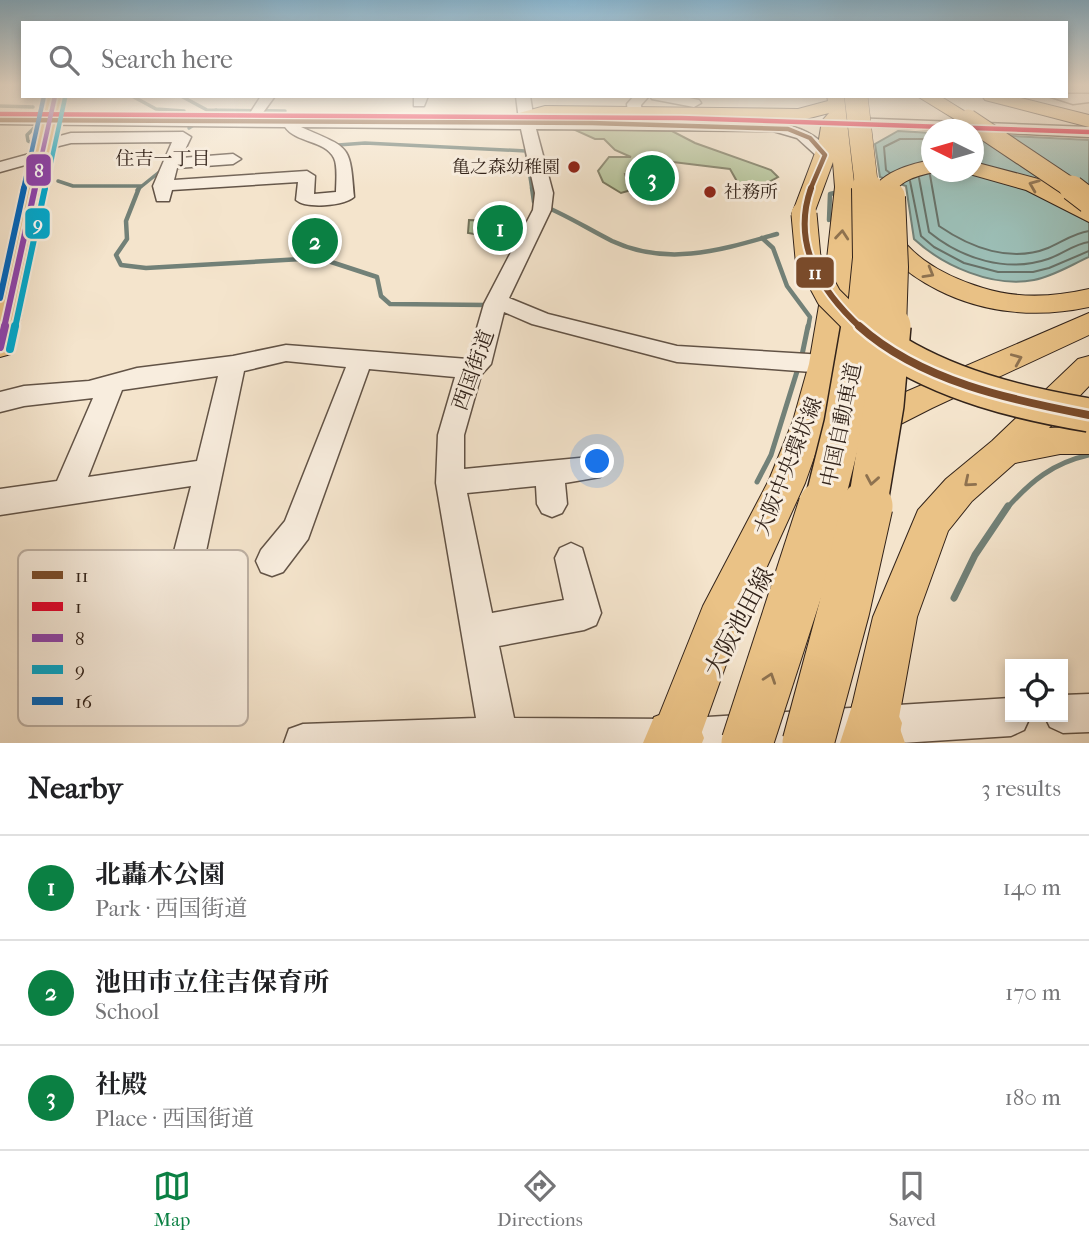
<!DOCTYPE html>
<html lang="en">
<head>
<meta charset="utf-8">
<style>
  :root { --surface:#fff; --page:#f6f6f6; --text:#202124; --muted:#757577; --line:#e0e0e0; --accent:#0b8043 }
  body { margin:0; font-family:"IM FELL French Canon","Noto Serif JP",serif; background:var(--page); color:var(--text) }
  .controls { position:absolute; right:21px; bottom:21px; display:grid; overflow:hidden; border-radius:0px; box-shadow:0 4px 10px #0003 }
  .controls button { width:63px; height:63px; display:grid; place-items:center; padding:0; border:0; border-bottom:2px solid var(--line); background:var(--surface); color:var(--text); font:35px sans-serif }
  .compass { position:absolute; left:921px; top:119px; width:63px; height:63px; border-radius:50%; background:var(--surface); box-shadow:0 4px 10px #0003; rotate:275deg }
  .you { position:absolute; left:598px; top:462px; width:24px; height:24px; margin:-18px; border:5px solid #fff; border-radius:50%; background:#1a73e8; box-shadow:0 0 0 10px #1a73e833 }
  .badge { display:grid; place-items:center; width:46px; height:46px; border-radius:50%; background:var(--accent); color:#fff; font-size:23px; font-weight:700 }
  .pin { position:absolute; translate:-50% -50%; border:4px solid #fff; box-shadow:0 2px 7px #0006 }
  .list { margin:0; padding:0; list-style:none }
  h2 { display:flex; justify-content:space-between; align-items:center; height:91px; margin:0; padding:0 28px; font-size:30px }
  h2 small { font-size:23px; font-weight:400; color:var(--muted) }
  .list li { display:grid; grid-template-columns:46px 1fr auto; gap:21px; align-items:center; box-sizing:border-box; height:105px; padding:0 28px; border-top:2px solid var(--line) }
  .list b { display:block; font-size:26px; white-space:nowrap }
  .list p { margin:0; font-size:23px; white-space:nowrap; color:var(--muted) }
  .list em { font-size:23px; font-style:normal; color:var(--muted) }
  .icon { flex:none; width:38px; height:38px; fill:none; stroke:currentColor; stroke-width:2; stroke-linecap:round; stroke-linejoin:round }
  .map { position:relative; flex:none; width:1089px; height:743px; overflow:hidden }
  .search { position:absolute; background:var(--surface); box-shadow:0 4px 10px #0003; left:21px; right:21px; top:21px; height:77px; display:flex; align-items:center; gap:18px; box-sizing:border-box; padding:0 24px; border-radius:0px; color:var(--muted); font-size:26px }
  .sheet { height:406px; background:var(--surface) }
  nav { display:flex; justify-content:space-around; align-items:center; box-sizing:border-box; height:98px; border-top:2px solid var(--line); background:var(--surface); font-size:19px; color:var(--muted) }
  nav a { display:grid; justify-items:center; gap:4px }
  nav .on { color:var(--accent) }
  .map>svg:first-child { display:block }
  .green { fill:#b6c59c; stroke:#74745b; stroke-width:2 }
  .water { fill:#9cbfb7; stroke:#728178; stroke-width:2 }
  .lines { fill:none; stroke-linecap:round; stroke-linejoin:round }
  .shore { stroke:#677168; stroke-width:2 }
  .stream-far3 { stroke:#728178; stroke-width:3.5 }
  .stream-far2 { stroke:#728178; stroke-width:4.5 }
  .stream-far1 { stroke:#728178; stroke-width:5 }
  .stream { stroke:#728178; stroke-width:7 }
  .minor-casing { stroke:#625346; stroke-width:3 }
  .major-casing { stroke:#32231a; stroke-width:2 }
  .highway-casing { stroke:#32231a; stroke-width:2 }
  .minor { fill:#f8edde; fill-rule:evenodd }
  .major { fill:#eac286; fill-rule:evenodd }
  .highway { fill:#eac286; fill-rule:evenodd }
  .major-bridge-far2-casing { stroke:#32231a; stroke-width:21; stroke-linecap:butt }
  .major-bridge-far1-casing { stroke:#32231a; stroke-width:27; stroke-linecap:butt }
  .major-bridge-casing { stroke:#32231a; stroke-width:36; stroke-linecap:butt }
  .highway-bridge-far3-casing { stroke:#32231a; stroke-width:24; stroke-linecap:butt }
  .highway-bridge-far2-casing { stroke:#32231a; stroke-width:32; stroke-linecap:butt }
  .highway-bridge-far1-casing { stroke:#32231a; stroke-width:42; stroke-linecap:butt }
  .highway-bridge-casing { stroke:#32231a; stroke-width:53; stroke-linecap:butt }
  .major-bridge-far2 { stroke:#eac286; stroke-width:19 }
  .major-bridge-far1 { stroke:#eac286; stroke-width:25 }
  .major-bridge { stroke:#eac286; stroke-width:33 }
  .highway-bridge-far3 { stroke:#eac286; stroke-width:23 }
  .highway-bridge-far2 { stroke:#eac286; stroke-width:30 }
  .highway-bridge-far1 { stroke:#eac286; stroke-width:39 }
  .highway-bridge { stroke:#eac286; stroke-width:51 }
  .bus-1-far2-casing { stroke:#f8edde; stroke-width:8 }
  .bus-1-far1-casing { stroke:#f8edde; stroke-width:10 }
  .bus-1-casing { stroke:#f8edde; stroke-width:13 }
  .bus-2-casing { stroke:#f8edde; stroke-width:8 }
  .bus-3-far2-casing { stroke:#f8edde; stroke-width:8 }
  .bus-3-far1-casing { stroke:#f8edde; stroke-width:10 }
  .bus-3-casing { stroke:#f8edde; stroke-width:13 }
  .bus-4-far2-casing { stroke:#f8edde; stroke-width:8 }
  .bus-4-far1-casing { stroke:#f8edde; stroke-width:10 }
  .bus-4-casing { stroke:#f8edde; stroke-width:13 }
  .bus-5-far1-casing { stroke:#f8edde; stroke-width:8 }
  .bus-5-casing { stroke:#f8edde; stroke-width:10 }
  .bus-1-far2 { stroke:#7a4b2a; stroke-width:4.5 }
  .bus-1-far1 { stroke:#7a4b2a; stroke-width:6 }
  .bus-1 { stroke:#7a4b2a; stroke-width:8 }
  .bus-2 { stroke:#e4002b; stroke-width:4.5 }
  .bus-3-far2 { stroke:#8e44ad; stroke-width:4.5 }
  .bus-3-far1 { stroke:#8e44ad; stroke-width:6 }
  .bus-3 { stroke:#8e44ad; stroke-width:8 }
  .bus-4-far2 { stroke:#00a9ce; stroke-width:4.5 }
  .bus-4-far1 { stroke:#00a9ce; stroke-width:6 }
  .bus-4 { stroke:#00a9ce; stroke-width:8 }
  .bus-5-far1 { stroke:#0065bd; stroke-width:4.5 }
  .bus-5 { stroke:#0065bd; stroke-width:6 }
  .oneway { stroke:#8e7250 }
  .poi-dot { fill:#8f2418; stroke:#f8edde; stroke-width:2.5 }
  .labels { text-anchor:middle; dominant-baseline:central; stroke-width:6; stroke-linejoin:round; paint-order:stroke }
  .far-poi-label { font-size:18px; fill:#32231a; stroke:#f8edde; text-anchor:end }
  .far-neighbourhood-label { font-size:19px; fill:#32231a; stroke:#f8edde }
  .street-label { font-size:21px; fill:#32231a; stroke:#f8edde }
  .near-street-label { font-size:24px; fill:#32231a; stroke:#f8edde }
  .key { fill:#f8edde; stroke:#bdb0a3; stroke-width:2 }
  .key-label { font-size:19px; fill:#32231a }
  .line-badge { stroke:#f8edde; stroke-width:2.5 }
  .badge-label { font-size:19px; text-anchor:middle; font-weight:bold; fill:#fff }
</style>
</head>
<body>
<div class="map">
<svg width="1089" height="743" viewBox="0 0 1089 743">
  <rect width="100%" height="100%" fill="#f4e4cc"/>
  <filter id="stains"><feTurbulence type="fractalNoise" baseFrequency=".00286" numOctaves="4"/><feColorMatrix values="0 0 0 0 .2 0 0 0 0 .09 0 0 0 0 .02 0 0 0 .5 -.17"/></filter>
  <radialGradient id="worn" r=".72"><stop offset=".6" stop-color="#630" stop-opacity="0"/><stop offset="1" stop-color="#630" stop-opacity=".3"/></radialGradient>
  <!-- green -->
  <g class="green">
    <path d="M581 129 672 131 695 143 771 170 778 177 753 191 739 185 730 169 673 162 659 168 625 174 631 190 621 193 603 182 598 171 609 157H631L615 150 604 139H595L575 130Z"/>
    <path d="M469 220 534 222 522 242 468 233Z"/>
  </g>
  <!-- water -->
  <path class="water" d="M898 131 931 133 932 172H974V134L1089 140V257C1071 265 1054 276 1034 280 993 288 943 266 914 239L906 186 880 177 875 144Z"/>
  <g class="lines">
    <!-- shore -->
    <g class="shore">
      <path d="M890 173 886 170 884 147 900 139H932"/>
      <path d="M930 175 939 226C971 248 1011 263 1048 248 1062 242 1074 233 1089 231"/>
      <path d="M919 178 929 232C962 259 1007 273 1048 259 1063 254 1074 244 1089 242"/>
      <path d="M910 181 921 236 934 247 964 263 998 272H1033L1049 268 1089 251"/>
    </g>
    <!-- stream-far3 -->
    <g class="stream-far3">
      <path d="M132 96 156 109 184 111"/>
      <path d="M181 96 207 110 285 111"/>
      <path d="M0 106 33 107"/>
      <path d="M34 128 27 135 28 141 34 144"/>
      <path d="M189 128 216 110"/>
      <path d="M338 145 365 143 526 151 532 190"/>
      <path d="M58 181 73 186H141"/>
      <path d="M137 190 163 169"/>
    </g>
    <!-- stream-far2 -->
    <g class="stream-far2">
      <path d="M139 188 126 221 127 239 116 255 121 265 146 268 319 258 377 277 381 296 390 304 487 305"/>
      <path d="M532 188 534 202C562 212 586 228 612 241 668 267 721 250 777 234"/>
      <path d="M829 220 830 194 839 192"/>
      <path d="M762 238 773 248 787 286 810 317 808 328"/>
    </g>
    <!-- stream-far1 -->
    <g class="stream-far1">
      <path d="M802 355 808 326"/>
      <path d="M757 482 771 455 799 365"/>
      <path d="M1007 508C1031 481 1053 463 1089 455"/>
    </g>
    <!-- stream -->
    <path class="stream" d="M954 598 975 555 1008 506"/>
    <defs>
      <g id="minor">
        <path d="M1066 94H1089V102L1073 104 1048 96Z"/>
        <path d="M261 96H275L259 118 519 120 516 96H530L534 120 773 123C799 126 818 134 833 155L831 158H819L797 138 773 131 536 129 553 193 551 210 509 298 548 314 677 346 825 355 834 358 837 364 834 370 825 373 677 362 532 324 504 312 491 364 481 375 464 435V469L590 457 600 461 604 469 600 477 565 483 567 504 562 513 552 517 542 513 537 504 536 486 467 493 492 613 564 600 555 558 560 548 571 543 582 548 601 613 596 625 584 630 499 646 514 718 675 719 1010 698V717H1030L1024 730 1011 736 901 743H284L289 729 303 724 476 718 436 483 438 435 455 377 369 369 308 539 283 572 272 576 261 572 256 561 261 550 285 521 346 367 286 361 244 371 197 594 192 605 180 610 168 605 163 594 191 486 0 515V489L57 481 93 398 24 406 0 412V392L24 386 89 381 137 368 233 356 286 345 468 359 484 304 533 210 535 193 521 129 301 127C350 149 350 143 354 197 344 206 306 209 296 200L298 182 172 190 169 201H157L153 186 172 142 71 143 47 149 39 144 41 141 71 133 183 132 191 137 181 158 233 154 241 159 233 164 177 168 174 180 307 171 315 176 314 194 336 192C336 183 338 166 334 158 325 140 296 143 285 127L0 124V116L247 118ZM218 376 197 461 88 477 122 390Z"/>
        <path d="M414 96H428L424 106H414Z"/>
        <path d="M634 96H649L641 105 642 113 635 117 628 113 627 104Z"/>
        <path d="M650 96H680L699 100 701 103 694 107 652 99Z"/>
        <path d="M849 118 1089 127V137L844 125 842 122Z"/>
        <path d="M44 150 50 152 52 155 50 158 0 172V162Z"/>
        <path d="M1089 694V732L1063 733 1050 727 1045 717H1063V695Z"/>
      </g>
      <g id="major">
        <path d="M46 96H64L15 347 11 354 0 357V285Z"/>
        <path d="M827 96H845L857 187 853 259 841 364 827 421 805 483 739 628 698 743H652L650 738 703 606 769 480 793 421 809 364 827 259 835 187 833 162 812 219H796L792 214 818 145 822 121 829 113 798 121 545 118 526 123 517 117 519 113 545 106 798 109 828 101Z"/>
        <path d="M917 96H940L977 119 968 125 961 123Z"/>
        <path d="M982 96H1013L1089 115V127L985 100Z"/>
        <path d="M932 160V172H935C915 176 890 182 891 208 893 251 946 277 983 288 1018 299 1054 297 1089 289V307C1039 318 985 314 938 290 869 256 823 179 932 160Z"/>
        <path d="M974 162 1042 180 1089 206V222L1026 190 966 173 974 172Z"/>
        <path d="M1089 313V335L932 408 877 436 865 440 853 436 848 427 853 418 880 403Z"/>
        <path d="M1089 356V386L1049 428 1089 426V454H1060L1015 463 972 501 948 531 917 617 898 723 905 743H855L848 723 873 617 918 510 946 479 992 441 1078 359Z"/>
      </g>
      <g id="highway">
        <path d="M873 694 893 703 902 723 898 743H840L853 703Z"/>
        <path d="M675 709 696 717 704 738 702 743H643L654 717Z"/>
      </g>
    </defs>
    <!-- minor casing -->
    <use href="#minor" class="minor-casing"/>
    <!-- major casing -->
    <use href="#major" class="major-casing"/>
    <!-- highway casing -->
    <use href="#highway" class="highway-casing"/>
    <!-- minor -->
    <use href="#minor" class="minor"/>
    <!-- major -->
    <use href="#major" class="major"/>
    <!-- highway -->
    <use href="#highway" class="highway"/>
    <defs>
      <path id="major-bridge-far2" d="M968 119 1074 190"/>
      <g id="major-bridge-far1">
        <path d="M1072 188 1089 201"/>
        <path d="M804 214 808 258 829 297 860 328"/>
      </g>
      <path id="major-bridge" d="M859 326C866 334 876 339 885 345 946 385 1018 403 1089 415"/>
      <path id="highway-bridge-far3" d="M856 96 867 190"/>
      <g id="highway-bridge-far2">
        <path d="M890 197 893 267 891 328"/>
        <path d="M861 328 868 258 867 188"/>
      </g>
      <g id="highway-bridge-far1">
        <path d="M823 508 844 424 861 326"/>
        <path d="M867 508 884 405 891 326"/>
      </g>
      <g id="highway-bridge">
        <path d="M747 743 824 506"/>
        <path d="M808 743 844 609 867 506"/>
      </g>
    </defs>
    <!-- major-bridge-far2 casing -->
    <use href="#major-bridge-far2" class="major-bridge-far2-casing"/>
    <!-- major-bridge-far1 casing -->
    <use href="#major-bridge-far1" class="major-bridge-far1-casing"/>
    <!-- major-bridge casing -->
    <use href="#major-bridge" class="major-bridge-casing"/>
    <!-- highway-bridge-far3 casing -->
    <use href="#highway-bridge-far3" class="highway-bridge-far3-casing"/>
    <!-- highway-bridge-far2 casing -->
    <use href="#highway-bridge-far2" class="highway-bridge-far2-casing"/>
    <!-- highway-bridge-far1 casing -->
    <use href="#highway-bridge-far1" class="highway-bridge-far1-casing"/>
    <!-- highway-bridge casing -->
    <use href="#highway-bridge" class="highway-bridge-casing"/>
    <!-- major-bridge-far2 -->
    <use href="#major-bridge-far2" class="major-bridge-far2"/>
    <!-- major-bridge-far1 -->
    <use href="#major-bridge-far1" class="major-bridge-far1"/>
    <!-- major-bridge -->
    <use href="#major-bridge" class="major-bridge"/>
    <!-- highway-bridge-far3 -->
    <use href="#highway-bridge-far3" class="highway-bridge-far3"/>
    <!-- highway-bridge-far2 -->
    <use href="#highway-bridge-far2" class="highway-bridge-far2"/>
    <!-- highway-bridge-far1 -->
    <use href="#highway-bridge-far1" class="highway-bridge-far1"/>
    <!-- highway-bridge -->
    <use href="#highway-bridge" class="highway-bridge"/>
    <defs>
      <path id="bus-1-far2" d="M0 120 592 123 788 129 810 138 825 155 810 190"/>
      <path id="bus-1-far1" d="M811 188C791 245 821 291 861 328"/>
      <path id="bus-1" d="M859 326C920 381 1011 400 1089 415"/>
      <path id="bus-2" d="M0 114 681 118 1089 132"/>
      <path id="bus-3-far2" d="M34 190 55 96"/>
      <path id="bus-3-far1" d="M4 328 35 188"/>
      <path id="bus-3" d="M0 347 5 326"/>
      <path id="bus-4-far2" d="M45 190 65 98"/>
      <path id="bus-4-far1" d="M15 328 45 188"/>
      <path id="bus-4" d="M10 349 15 326"/>
      <path id="bus-5-far1" d="M23 190 44 96"/>
      <path id="bus-5" d="M0 298 24 188"/>
    </defs>
    <!-- bus-1-far2 casing -->
    <use href="#bus-1-far2" class="bus-1-far2-casing"/>
    <!-- bus-1-far1 casing -->
    <use href="#bus-1-far1" class="bus-1-far1-casing"/>
    <!-- bus-1 casing -->
    <use href="#bus-1" class="bus-1-casing"/>
    <!-- bus-2 casing -->
    <use href="#bus-2" class="bus-2-casing"/>
    <!-- bus-3-far2 casing -->
    <use href="#bus-3-far2" class="bus-3-far2-casing"/>
    <!-- bus-3-far1 casing -->
    <use href="#bus-3-far1" class="bus-3-far1-casing"/>
    <!-- bus-3 casing -->
    <use href="#bus-3" class="bus-3-casing"/>
    <!-- bus-4-far2 casing -->
    <use href="#bus-4-far2" class="bus-4-far2-casing"/>
    <!-- bus-4-far1 casing -->
    <use href="#bus-4-far1" class="bus-4-far1-casing"/>
    <!-- bus-4 casing -->
    <use href="#bus-4" class="bus-4-casing"/>
    <!-- bus-5-far1 casing -->
    <use href="#bus-5-far1" class="bus-5-far1-casing"/>
    <!-- bus-5 casing -->
    <use href="#bus-5" class="bus-5-casing"/>
    <!-- bus-1-far2 -->
    <use href="#bus-1-far2" class="bus-1-far2"/>
    <!-- bus-1-far1 -->
    <use href="#bus-1-far1" class="bus-1-far1"/>
    <!-- bus-1 -->
    <use href="#bus-1" class="bus-1"/>
    <!-- bus-2 -->
    <use href="#bus-2" class="bus-2"/>
    <!-- bus-3-far2 -->
    <use href="#bus-3-far2" class="bus-3-far2"/>
    <!-- bus-3-far1 -->
    <use href="#bus-3-far1" class="bus-3-far1"/>
    <!-- bus-3 -->
    <use href="#bus-3" class="bus-3"/>
    <!-- bus-4-far2 -->
    <use href="#bus-4-far2" class="bus-4-far2"/>
    <!-- bus-4-far1 -->
    <use href="#bus-4-far1" class="bus-4-far1"/>
    <!-- bus-4 -->
    <use href="#bus-4" class="bus-4"/>
    <!-- bus-5-far1 -->
    <use href="#bus-5-far1" class="bus-5-far1"/>
    <!-- bus-5 -->
    <use href="#bus-5" class="bus-5"/>
  </g>
  <!-- one-way arrows -->
  <defs><path id="oneway-chevron" d="M-2-3.5L2.5 0L-2 3.5" fill="none" stroke-width="1.6" stroke-linecap="round" stroke-linejoin="round" transform="scale(1.75)"/></defs>
  <g class="oneway">
    <use href="#oneway-chevron" transform="translate(1034 185) rotate(-158)"/>
    <use href="#oneway-chevron" transform="translate(842 235) rotate(-85)"/>
    <use href="#oneway-chevron" transform="translate(929 273) rotate(30)"/>
    <use href="#oneway-chevron" transform="translate(1017 359) rotate(-23)"/>
    <use href="#oneway-chevron" transform="translate(872 480) rotate(100)"/>
    <use href="#oneway-chevron" transform="translate(969 482) rotate(140)"/>
    <use href="#oneway-chevron" transform="translate(770 678) rotate(-71)"/>
  </g>
  <!-- sky -->
  <linearGradient id="sky" x2="0" y2="1"><stop stop-color="#89b8d4"/><stop offset="0.45" stop-color="#faf3e8"/><stop offset="1" stop-color="#faf3e8" stop-opacity="0"/></linearGradient>
  <rect width="1089" height="188" fill="url(#sky)"/>
  <!-- markers -->
  <g class="poi-dot">
    <circle cx="574" cy="167" r="7"/>
    <circle cx="710" cy="192" r="7"/>
  </g>
  <g class="labels">
    <!-- far-poi labels -->
    <g class="far-poi-label">
      <text x="560" y="167">亀之森幼稚園</text>
      <text x="724" y="192" text-anchor="start">社務所</text>
    </g>
    <!-- far-neighbourhood labels -->
    <g class="far-neighbourhood-label">
      <text x="163" y="159">住吉一丁目</text>
    </g>
    <!-- street labels -->
    <g class="street-label">
      <text transform="translate(473 370) rotate(-70)">西国街道</text>
      <text transform="translate(841 425) rotate(-78)">中国自動車道</text>
      <text transform="translate(788 466) rotate(-68)">大阪中央環状線</text>
    </g>
    <!-- near-street labels -->
    <g class="near-street-label">
      <text transform="translate(739 622) rotate(-62)">大阪池田線</text>
    </g>
  </g>
  <!-- legend -->
  <rect x="18" y="550" width="230" height="176" rx="10" class="key"/>
  <rect x="32" y="571" width="31" height="8" fill="#7a4b2a"/>
  <rect x="32" y="602" width="31" height="9" fill="#e4002b"/>
  <rect x="32" y="634" width="31" height="8" fill="#8e44ad"/>
  <rect x="32" y="665" width="31" height="9" fill="#00a9ce"/>
  <rect x="32" y="697" width="31" height="8" fill="#0065bd"/>
  <g class="key-label">
    <text x="75" y="582">11</text>
    <text x="75" y="613">1</text>
    <text x="75" y="645">8</text>
    <text x="75" y="676">9</text>
    <text x="75" y="708">16</text>
  </g>
  <g class="line-badge">
    <rect x="25" y="153" width="27" height="34" rx="7" fill="#8e44ad"/>
    <rect x="24" y="207" width="27" height="33" rx="7" fill="#00a9ce"/>
    <rect x="795" y="256" width="40" height="33" rx="7" fill="#7a4b2a"/>
  </g>
  <g class="badge-label">
    <text x="39" y="177">8</text>
    <text x="38" y="230">9</text>
    <text x="815" y="279">11</text>
  </g>
  <rect width="100%" height="100%" filter="url(#stains)"/>
  <rect width="100%" height="100%" fill="url(#worn)"/>
</svg>
<div class="controls">
<button><svg class="icon" aria-label="locate" viewBox="0 0 24 24"><circle cx="12" cy="12" r="6"/><path d="M12 2v4M12 18v4M2 12h4M18 12h4"/></svg></button>
</div>
<svg class="compass" viewBox="-18 -18 36 36"><path d="M0-13l5 13h-10z" fill="#e53935"/><path d="M0 13l5-13h-10z" fill="#757577"/></svg>
<div class="you"></div>
<div class="pin badge" style="left:500px;top:228px">1</div>
<div class="pin badge" style="left:315px;top:241px">2</div>
<div class="pin badge" style="left:652px;top:178px">3</div>
<div class="search"><svg class="icon" aria-label="search" viewBox="0 0 24 24"><circle cx="10" cy="10" r="6"/><path d="M15 15l6 6"/></svg>Search here</div>
</div>
<section class="sheet">
<h2>Nearby<small>3 results</small></h2>
<ul class="list">
<li><span class="badge">1</span><div><b>北轟木公園</b><p>Park · 西国街道</p></div><em>140 m</em></li>
<li><span class="badge">2</span><div><b>池田市立住吉保育所</b><p>School</p></div><em>170 m</em></li>
<li><span class="badge">3</span><div><b>社殿</b><p>Place · 西国街道</p></div><em>180 m</em></li>
</ul>
</section>
<nav>
<a class="on"><svg class="icon" aria-label="map" viewBox="0 0 24 24"><path d="M3 6l6-2 6 2 6-2v14l-6 2-6-2-6 2zM9 4v14M15 6v14"/></svg>Map</a>
<a><svg class="icon" aria-label="directions" viewBox="0 0 24 24"><path d="M12 3l9 9-9 9-9-9zM9 14v-3h6M13 9l2 2-2 2"/></svg>Directions</a>
<a><svg class="icon" aria-label="saved" viewBox="0 0 24 24"><path d="M7 4h10v16l-5-4-5 4z"/></svg>Saved</a>
</nav>
</body>
</html>
